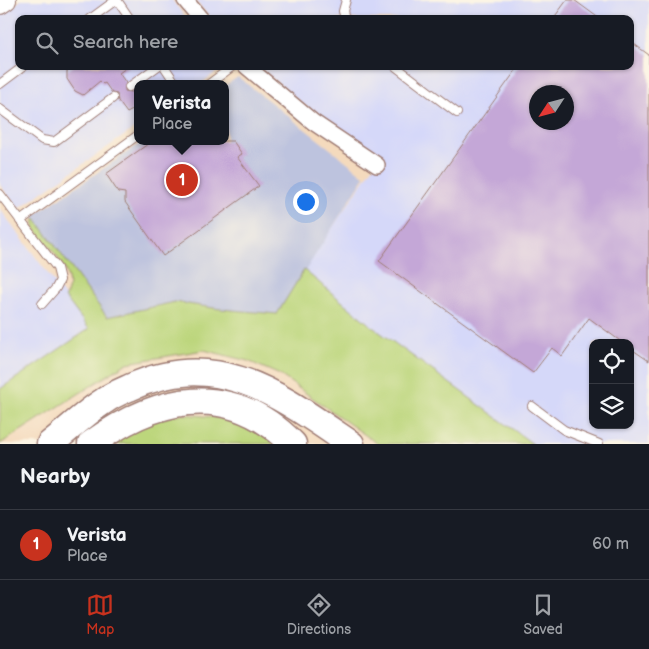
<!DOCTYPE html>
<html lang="en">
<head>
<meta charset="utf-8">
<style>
  :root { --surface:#171b24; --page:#242831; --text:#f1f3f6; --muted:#9ea1a6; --line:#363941; --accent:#c8321e }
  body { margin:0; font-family:"Balsamiq Sans",sans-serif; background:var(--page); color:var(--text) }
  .controls { position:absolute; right:15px; bottom:15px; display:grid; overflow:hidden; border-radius:10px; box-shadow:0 1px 4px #0004 }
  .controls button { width:45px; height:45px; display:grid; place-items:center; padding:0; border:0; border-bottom:1px solid var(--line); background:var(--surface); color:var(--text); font:25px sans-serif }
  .compass { position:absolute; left:529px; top:85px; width:45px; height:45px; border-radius:50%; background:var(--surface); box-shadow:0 1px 4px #0004; rotate:234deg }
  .you { position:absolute; left:305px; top:201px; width:18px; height:18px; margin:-12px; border:4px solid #fff; border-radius:50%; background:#1a73e8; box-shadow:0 0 0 8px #1a73e833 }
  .badge { display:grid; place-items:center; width:32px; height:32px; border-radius:50%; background:var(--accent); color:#fff; font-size:16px; font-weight:700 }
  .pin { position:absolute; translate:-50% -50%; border:2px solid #fff; box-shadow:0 1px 5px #0006 }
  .popup { position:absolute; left:134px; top:80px; width:95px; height:65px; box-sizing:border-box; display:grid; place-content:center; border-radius:10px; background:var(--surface); filter:drop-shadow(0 1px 4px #0005); font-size:16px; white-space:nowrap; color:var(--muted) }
  .popup b { font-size:19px; color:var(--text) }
  .popup::after { content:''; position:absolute; left:50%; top:100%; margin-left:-10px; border:10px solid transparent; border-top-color:var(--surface) }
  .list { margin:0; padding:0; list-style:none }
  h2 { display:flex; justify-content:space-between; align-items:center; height:65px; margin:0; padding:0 20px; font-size:21px }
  h2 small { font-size:16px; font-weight:400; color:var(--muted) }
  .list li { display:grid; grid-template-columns:32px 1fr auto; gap:15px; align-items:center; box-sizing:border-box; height:70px; padding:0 20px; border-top:1px solid var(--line) }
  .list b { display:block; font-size:19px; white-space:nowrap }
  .list p { margin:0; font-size:16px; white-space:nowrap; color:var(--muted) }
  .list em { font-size:16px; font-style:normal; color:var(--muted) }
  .icon { flex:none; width:28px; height:28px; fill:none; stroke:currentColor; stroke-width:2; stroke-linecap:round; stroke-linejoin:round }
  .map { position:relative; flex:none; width:649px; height:444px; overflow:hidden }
  .search { position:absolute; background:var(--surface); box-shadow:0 1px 4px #0004; left:15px; right:15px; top:15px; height:55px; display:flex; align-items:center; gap:12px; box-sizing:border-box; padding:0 18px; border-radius:10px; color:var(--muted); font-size:19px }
  .sheet { height:135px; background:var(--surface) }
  nav { display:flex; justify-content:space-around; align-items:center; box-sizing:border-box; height:70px; border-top:1px solid var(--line); background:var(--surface); font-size:14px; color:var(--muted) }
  nav a { display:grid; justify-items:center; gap:2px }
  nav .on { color:var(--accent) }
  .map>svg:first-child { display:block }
  .built { fill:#d5d8f9; fill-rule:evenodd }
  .industrial { fill:#bdc3de }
  .green { fill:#bcd67c; stroke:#837a54 }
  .building { fill:#c4a7d7; fill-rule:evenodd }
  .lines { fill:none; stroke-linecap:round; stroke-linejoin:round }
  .lane-casing { stroke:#9f7c74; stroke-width:10 }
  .street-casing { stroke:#9f7c74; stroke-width:18 }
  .secondary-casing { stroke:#9f7c74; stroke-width:22 }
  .highway-casing { stroke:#9f7c74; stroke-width:29 }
  .lane { stroke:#fff; stroke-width:8 }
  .street { stroke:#fff; stroke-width:15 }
  .secondary { stroke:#fff; stroke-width:20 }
  .highway { stroke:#fff; stroke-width:26 }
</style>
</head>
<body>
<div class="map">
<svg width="649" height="444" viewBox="0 0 649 444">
  <rect width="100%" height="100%" fill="#fcf5e5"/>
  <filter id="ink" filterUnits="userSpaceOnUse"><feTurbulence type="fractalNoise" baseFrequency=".02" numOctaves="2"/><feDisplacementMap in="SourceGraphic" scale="10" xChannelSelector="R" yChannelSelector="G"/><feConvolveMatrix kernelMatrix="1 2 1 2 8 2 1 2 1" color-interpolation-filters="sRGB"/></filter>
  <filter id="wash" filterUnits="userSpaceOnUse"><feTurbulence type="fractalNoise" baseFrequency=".0096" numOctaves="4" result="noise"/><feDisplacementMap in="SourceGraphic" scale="20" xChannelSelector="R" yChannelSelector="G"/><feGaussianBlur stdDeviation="1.12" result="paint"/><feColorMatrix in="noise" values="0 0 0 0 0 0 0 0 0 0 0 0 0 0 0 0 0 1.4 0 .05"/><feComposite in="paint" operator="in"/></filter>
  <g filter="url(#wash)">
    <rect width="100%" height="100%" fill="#f4dabd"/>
    <!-- built -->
    <g class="built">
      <path d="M21 0H172L187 19H19V66H225L200 84H138V126L18 209 0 185V16Z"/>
      <path d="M195 0H649V444H533L374 328 304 270 379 158 317 116 257 66H630V19H211ZM536 92H566V122H536ZM593 343H630V425H593Z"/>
      <path d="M0 209 89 329 0 389Z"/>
    </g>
    <!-- industrial -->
    <path class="industrial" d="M238 77 365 176 278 314 220 309 175 302 107 317 33 216 144 141H226V85Z"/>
    <!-- green -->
    <g class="green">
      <path d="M35 218 107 317 175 302 220 309 277 314 304 270 374 328 533 444H378L280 375 248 361 204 350 127 363 0 444V389L89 329 65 297C80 275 46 245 34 227Z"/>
      <path d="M179 414C215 416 246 420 275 444H109L130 428Z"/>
    </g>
    <g id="blocks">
      <!-- building -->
      <g class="building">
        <path d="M567 0H574L600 19H553Z"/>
        <path d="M630 41 649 55V361L630 348V343H623L589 318 562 356 552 348 533 373 379 261 519 66H630ZM536 92H566V122H536Z"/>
        <path d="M74 66H129L119 73 126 83 125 91 132 92 138 100V107L127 113 118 101 117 94 112 93 105 83 103 84 100 81 83 95 75 91 67 79V71Z"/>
        <path d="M152 141H233L242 154 237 157 259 186 163 256 125 202V193L118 192 106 174Z"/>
      </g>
    </g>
  </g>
  <g filter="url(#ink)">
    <use href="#blocks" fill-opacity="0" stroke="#9f7c74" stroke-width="1"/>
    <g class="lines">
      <defs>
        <g id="lane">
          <path d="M117 0 130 19"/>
          <path d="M90 19 116 0"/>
          <path d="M345 19 343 11 346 0"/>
          <path d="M164 66 176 84"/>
          <path d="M395 66 457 113"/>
          <path d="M0 84 24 66"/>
          <path d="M209 84 233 66"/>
          <path d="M129 87 158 66"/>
          <path d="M0 109 42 140 54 142 113 98"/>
          <path d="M0 194 57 268 60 280 56 288 42 304"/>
          <path d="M20 221 138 135"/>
          <path d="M532 406 564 430 599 444"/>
        </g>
        <g id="street">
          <path d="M185 0 201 19"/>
          <path d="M246 66 313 122 377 165"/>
        </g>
        <path id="secondary" d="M0 4 6 0"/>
        <g id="highway">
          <path d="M50 444C68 430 85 413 104 401 112 395 122 391 131 387 219 347 280 396 351 444"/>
          <path d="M91 444C158 395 230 380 293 444"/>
        </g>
      </defs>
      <!-- lane casing -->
      <use href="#lane" class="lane-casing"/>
      <!-- street casing -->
      <use href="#street" class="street-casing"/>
      <!-- secondary casing -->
      <use href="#secondary" class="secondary-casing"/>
      <!-- highway casing -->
      <use href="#highway" class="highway-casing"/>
      <!-- lane -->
      <use href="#lane" class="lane"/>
      <!-- street -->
      <use href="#street" class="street"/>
      <!-- secondary -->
      <use href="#secondary" class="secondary"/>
      <!-- highway -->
      <use href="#highway" class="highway"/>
    </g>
  </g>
</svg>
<div class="controls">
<button><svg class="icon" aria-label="locate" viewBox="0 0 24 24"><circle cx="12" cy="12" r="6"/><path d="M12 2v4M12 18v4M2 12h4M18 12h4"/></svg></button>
<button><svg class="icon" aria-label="layers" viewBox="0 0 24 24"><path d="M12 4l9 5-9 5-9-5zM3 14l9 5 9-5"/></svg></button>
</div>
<svg class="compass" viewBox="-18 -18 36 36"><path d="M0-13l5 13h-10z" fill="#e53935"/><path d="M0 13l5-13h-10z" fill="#9ea1a6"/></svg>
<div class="you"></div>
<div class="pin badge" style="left:182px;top:180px">1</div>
<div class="popup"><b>Verista</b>Place</div>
<div class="search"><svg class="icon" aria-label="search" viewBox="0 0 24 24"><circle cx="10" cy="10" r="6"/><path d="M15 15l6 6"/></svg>Search here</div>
</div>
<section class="sheet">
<h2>Nearby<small></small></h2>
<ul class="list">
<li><span class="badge">1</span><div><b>Verista</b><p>Place</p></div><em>60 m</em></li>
</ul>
</section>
<nav>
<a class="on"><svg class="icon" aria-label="map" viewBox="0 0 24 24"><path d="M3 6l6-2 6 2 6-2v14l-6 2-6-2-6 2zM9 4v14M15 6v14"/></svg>Map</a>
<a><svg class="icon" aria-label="directions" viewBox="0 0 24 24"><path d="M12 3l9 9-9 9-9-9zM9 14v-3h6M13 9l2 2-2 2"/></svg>Directions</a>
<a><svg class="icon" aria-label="saved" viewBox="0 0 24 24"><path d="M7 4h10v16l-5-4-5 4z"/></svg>Saved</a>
</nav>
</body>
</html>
